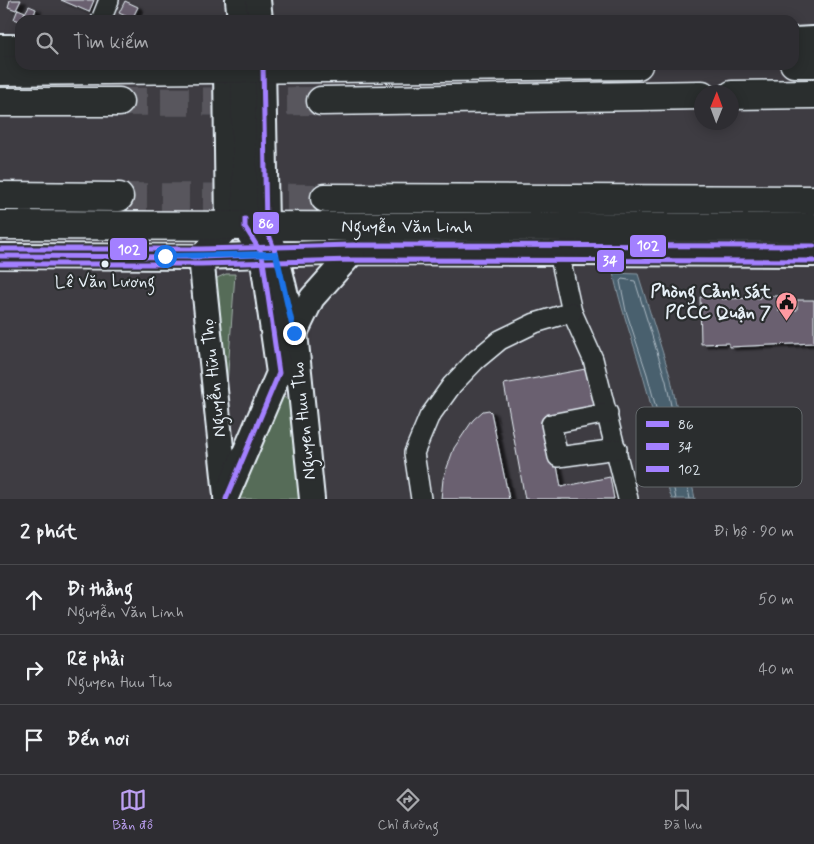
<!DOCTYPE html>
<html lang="vi">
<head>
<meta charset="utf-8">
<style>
  :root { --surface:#2e2d32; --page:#3a393e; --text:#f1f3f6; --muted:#a7a8ac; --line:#49494d; --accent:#bca0f2 }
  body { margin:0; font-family:Mynerve,sans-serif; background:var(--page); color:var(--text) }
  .compass { position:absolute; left:694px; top:85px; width:45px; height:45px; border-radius:50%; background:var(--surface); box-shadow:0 2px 12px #0003; rotate:1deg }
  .stop { position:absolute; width:15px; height:15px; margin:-11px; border:4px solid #1a73e8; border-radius:50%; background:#fff }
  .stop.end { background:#1a73e8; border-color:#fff; box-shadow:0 1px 5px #0008 }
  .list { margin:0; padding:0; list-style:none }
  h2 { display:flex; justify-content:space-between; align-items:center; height:65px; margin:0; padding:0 20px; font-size:21px }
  h2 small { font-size:16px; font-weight:400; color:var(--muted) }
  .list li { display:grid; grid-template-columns:32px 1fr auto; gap:15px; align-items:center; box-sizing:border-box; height:70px; padding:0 20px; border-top:1px solid var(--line) }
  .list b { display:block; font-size:19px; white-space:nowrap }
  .list p { margin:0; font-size:16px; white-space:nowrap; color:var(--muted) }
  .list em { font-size:16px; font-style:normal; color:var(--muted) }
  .icon { flex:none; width:28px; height:28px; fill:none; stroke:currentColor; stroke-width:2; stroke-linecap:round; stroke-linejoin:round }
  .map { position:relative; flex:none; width:814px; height:499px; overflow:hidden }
  .search { position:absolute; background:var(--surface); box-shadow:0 2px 12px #0003; left:15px; right:15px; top:15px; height:55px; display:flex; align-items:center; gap:12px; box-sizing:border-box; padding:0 18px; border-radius:15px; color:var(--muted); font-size:19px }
  .sheet { height:275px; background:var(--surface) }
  nav { display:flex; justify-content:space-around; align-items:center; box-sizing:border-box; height:70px; border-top:1px solid var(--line); background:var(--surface); font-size:14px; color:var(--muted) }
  nav a { display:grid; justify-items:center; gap:2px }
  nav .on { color:var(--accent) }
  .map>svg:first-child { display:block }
  .green { fill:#576c58; stroke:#a0aea8 }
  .water { fill:#4a606e; stroke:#899aa5 }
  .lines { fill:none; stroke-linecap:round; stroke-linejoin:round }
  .shore { stroke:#a9b7c1; stroke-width:1 }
  .building { fill:#6b606f; stroke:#e8f1f8; filter:url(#shadow) }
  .highway-tunnel { stroke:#58575d; stroke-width:28; stroke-dasharray:28 14; stroke-linecap:butt }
  .minor-casing { stroke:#e8f1f8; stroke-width:22 }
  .major-casing { stroke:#e8f1f8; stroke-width:28 }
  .highway-casing { stroke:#e8f1f8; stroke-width:31 }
  .minor { stroke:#2a2d2e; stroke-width:19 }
  .major { stroke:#2a2d2e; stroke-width:24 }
  .highway { stroke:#2a2d2e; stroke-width:28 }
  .bus-1-casing { stroke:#2a2d2e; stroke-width:9 }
  .bus-2-casing { stroke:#2a2d2e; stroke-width:9 }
  .bus-3-casing { stroke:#2a2d2e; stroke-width:9 }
  .bus-1 { stroke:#a380ff; stroke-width:5 }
  .bus-2 { stroke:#a380ff; stroke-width:5 }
  .bus-3 { stroke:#a380ff; stroke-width:5 }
  .route { stroke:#1a73e8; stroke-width:6 }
  .bus-dot { fill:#e8f1f8; stroke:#2a2d2e; stroke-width:2 }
  .labels { text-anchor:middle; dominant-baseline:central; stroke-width:4.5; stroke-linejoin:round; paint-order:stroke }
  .bus-label { font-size:17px; fill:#e8f1f8; stroke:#2a2d2e }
  .street-label { font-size:18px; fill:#e8f1f8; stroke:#2a2d2e }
  .poi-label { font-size:18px; font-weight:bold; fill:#e8f1f8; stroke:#2a2d2e; text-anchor:end }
  .key { fill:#2a2d2e; stroke:#63686b; stroke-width:1 }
  .key-label { font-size:14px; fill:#e8f1f8 }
  .line-badge { stroke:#2a2d2e; stroke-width:2 }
  .badge-label { font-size:14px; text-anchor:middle; font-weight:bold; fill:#fff }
</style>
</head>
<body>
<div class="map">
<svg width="814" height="499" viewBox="0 0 814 499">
  <defs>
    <filter id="shadow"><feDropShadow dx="5.5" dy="3" stdDeviation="1" flood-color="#0009"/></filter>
  </defs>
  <rect width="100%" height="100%" fill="#3e3c42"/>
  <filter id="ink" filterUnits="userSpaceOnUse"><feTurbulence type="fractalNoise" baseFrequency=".02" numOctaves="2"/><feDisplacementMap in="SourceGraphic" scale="10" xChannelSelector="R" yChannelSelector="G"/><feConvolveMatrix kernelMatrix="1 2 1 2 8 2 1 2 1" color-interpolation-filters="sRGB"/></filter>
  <g filter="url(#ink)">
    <!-- green -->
    <g class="green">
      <path d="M226 274H235L226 399 214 287 217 278Z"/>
      <path d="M283 396 289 401 299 499H237L278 399Z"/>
    </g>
    <!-- water -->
    <path class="water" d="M613 273 638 274 671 379 695 499H672L669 491C662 452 654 414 643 376 633 341 621 309 613 273Z"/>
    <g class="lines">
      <!-- shore -->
      <path class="shore" d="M676 499 664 438 647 374 626 311 620 281 622 279 635 281 666 381 690 499"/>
    </g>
    <!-- building -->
    <g class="building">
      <path d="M10 0H21L16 10 8 7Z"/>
      <path d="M61 0H94L89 12Z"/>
      <path d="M125 1 138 7 132 19 119 13Z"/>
      <path d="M29 6 36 9 32 20H21Z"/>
      <path d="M18 9 25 12 20 21 14 19Z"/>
      <path d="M760 296H779V311L797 310V300H814V343L729 347V343L701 344 700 297H722V299L760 298Z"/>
      <path d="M591 368 598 409 548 418 561 487 610 477 614 499H525L504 384Z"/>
      <path d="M489 410 491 412 509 499H441L443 479 454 448 473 420 483 411Z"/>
    </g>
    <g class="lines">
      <!-- highway-tunnel -->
      <g class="highway-tunnel">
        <path d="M119 102 321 101"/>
        <path d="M119 197 325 198"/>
      </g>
      <defs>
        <g id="minor">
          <path d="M101 20 109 0"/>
          <path d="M559 253 572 312 593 359 628 499"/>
          <path d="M608 413 551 424 558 457 617 449"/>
          <path d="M421 499 414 453 429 417 452 385 476 360 500 340 535 323 572 312"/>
        </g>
        <g id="major">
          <path d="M238 0 240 20"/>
          <path d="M258 0 260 20"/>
          <path d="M794 40 814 39"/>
          <path d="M0 47H20"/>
          <path d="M263 65 266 227 276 254 295 333 312 499"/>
          <path d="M0 256 201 257 353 252 814 254"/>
          <path d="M295 333 312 298 353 252"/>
          <path d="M226 495 201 257 228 227 226 70 230 65"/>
          <path d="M226 497 279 373 262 254 245 227 243 65"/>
        </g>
        <g id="highway">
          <path d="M794 63H814"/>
          <path d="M0 71 638 65"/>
          <path d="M732 95 814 94"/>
          <path d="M321 101 702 95"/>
          <path d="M0 102H119"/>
          <path d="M0 196 119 197"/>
          <path d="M325 198 814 200"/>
          <path d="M0 225 814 228"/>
        </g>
      </defs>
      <!-- minor casing -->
      <use href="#minor" class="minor-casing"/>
      <!-- major casing -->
      <use href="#major" class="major-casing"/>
      <!-- highway casing -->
      <use href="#highway" class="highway-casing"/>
      <!-- minor -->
      <use href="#minor" class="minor"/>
      <!-- major -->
      <use href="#major" class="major"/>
      <!-- highway -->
      <use href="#highway" class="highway"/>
      <defs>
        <g id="bus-1">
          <path d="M0 256 201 257 276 254 266 227 263 65"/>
          <path d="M226 499 279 373 262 254 245 227V219"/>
        </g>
        <path id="bus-2" d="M0 264H201L353 260 814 261"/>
        <path id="bus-3" d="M0 249H201L353 245 814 246"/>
      </defs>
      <!-- bus-1 casing -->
      <use href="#bus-1" class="bus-1-casing"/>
      <!-- bus-2 casing -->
      <use href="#bus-2" class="bus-2-casing"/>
      <!-- bus-3 casing -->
      <use href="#bus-3" class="bus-3-casing"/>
      <!-- bus-1 -->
      <use href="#bus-1" class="bus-1"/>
      <!-- bus-2 -->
      <use href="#bus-2" class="bus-2"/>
      <!-- bus-3 -->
      <use href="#bus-3" class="bus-3"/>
    </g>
  </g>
  <g class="lines" filter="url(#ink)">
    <!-- route -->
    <path class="route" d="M165 256 276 254 294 333"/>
  </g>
  <!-- icons -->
  <defs>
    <symbol id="civic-pin" viewBox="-11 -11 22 30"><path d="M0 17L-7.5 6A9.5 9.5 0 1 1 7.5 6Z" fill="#ff9aa2" stroke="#2a2d2e"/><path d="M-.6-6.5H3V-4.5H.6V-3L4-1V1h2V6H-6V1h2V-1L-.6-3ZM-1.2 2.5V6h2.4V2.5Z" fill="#111"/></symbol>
  </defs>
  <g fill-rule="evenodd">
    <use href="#civic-pin" x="774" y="290" width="25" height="34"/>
  </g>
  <!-- markers -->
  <circle class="bus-dot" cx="105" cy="264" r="4.5"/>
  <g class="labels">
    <!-- bus labels -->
    <g class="bus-label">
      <text x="105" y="282">Lê Văn Lương</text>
    </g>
    <!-- street labels -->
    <g class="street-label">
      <text x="407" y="227">Nguyễn Văn Linh</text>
      <text transform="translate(214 378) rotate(-96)">Nguyễn Hữu Thọ</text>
      <text transform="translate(304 421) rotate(-96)">Nguyen Huu Tho</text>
    </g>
    <!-- poi labels -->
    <g class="poi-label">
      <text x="771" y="292">Phòng Cảnh sát<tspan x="771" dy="21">PCCC Quận 7</tspan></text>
    </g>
  </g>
  <!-- legend -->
  <rect x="636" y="407" width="166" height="80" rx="8" class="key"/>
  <rect x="646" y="421" width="23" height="6" fill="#a380ff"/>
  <rect x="646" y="443" width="23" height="7" fill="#a380ff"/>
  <rect x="646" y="466" width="23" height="6" fill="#a380ff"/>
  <g class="key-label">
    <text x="678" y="429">86</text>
    <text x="678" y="451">34</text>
    <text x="678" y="474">102</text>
  </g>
  <g class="line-badge">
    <rect x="252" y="211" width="28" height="24" rx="5" fill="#a380ff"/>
    <rect x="629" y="234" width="38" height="24" rx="5" fill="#a380ff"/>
    <rect x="109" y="237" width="39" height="24" rx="5" fill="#a380ff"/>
    <rect x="596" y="249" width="29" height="24" rx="5" fill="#a380ff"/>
  </g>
  <g class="badge-label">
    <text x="266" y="228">86</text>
    <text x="648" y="250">102</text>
    <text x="129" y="254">102</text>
    <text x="610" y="265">34</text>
  </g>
</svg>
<svg class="compass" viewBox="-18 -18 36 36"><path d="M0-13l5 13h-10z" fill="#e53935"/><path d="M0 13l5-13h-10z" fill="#a7a8ac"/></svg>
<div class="stop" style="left:165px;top:256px"></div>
<div class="stop end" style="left:294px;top:333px"></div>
<div class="search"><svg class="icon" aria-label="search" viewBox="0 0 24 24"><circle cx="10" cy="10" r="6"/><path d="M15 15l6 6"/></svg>Tìm kiếm</div>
</div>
<section class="sheet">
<h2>2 phút<small>Đi bộ · 90 m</small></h2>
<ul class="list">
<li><svg class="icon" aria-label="ahead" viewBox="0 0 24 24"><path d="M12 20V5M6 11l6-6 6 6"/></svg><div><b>Đi thẳng</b><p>Nguyễn Văn Linh</p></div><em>50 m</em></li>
<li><svg class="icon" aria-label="right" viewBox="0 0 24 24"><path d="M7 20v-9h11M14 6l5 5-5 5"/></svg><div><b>Rẽ phải</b><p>Nguyen Huu Tho</p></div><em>40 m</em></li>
<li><svg class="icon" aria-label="arrive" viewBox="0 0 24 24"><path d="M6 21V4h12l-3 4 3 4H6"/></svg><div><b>Đến nơi</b></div></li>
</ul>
</section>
<nav>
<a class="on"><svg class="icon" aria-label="map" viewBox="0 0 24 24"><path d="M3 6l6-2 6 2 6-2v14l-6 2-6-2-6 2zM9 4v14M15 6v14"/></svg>Bản đồ</a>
<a><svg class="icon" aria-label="directions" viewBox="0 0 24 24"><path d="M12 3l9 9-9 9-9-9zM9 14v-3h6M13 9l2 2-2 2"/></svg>Chỉ đường</a>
<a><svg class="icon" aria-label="saved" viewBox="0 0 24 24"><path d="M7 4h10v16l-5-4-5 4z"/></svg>Đã lưu</a>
</nav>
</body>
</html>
